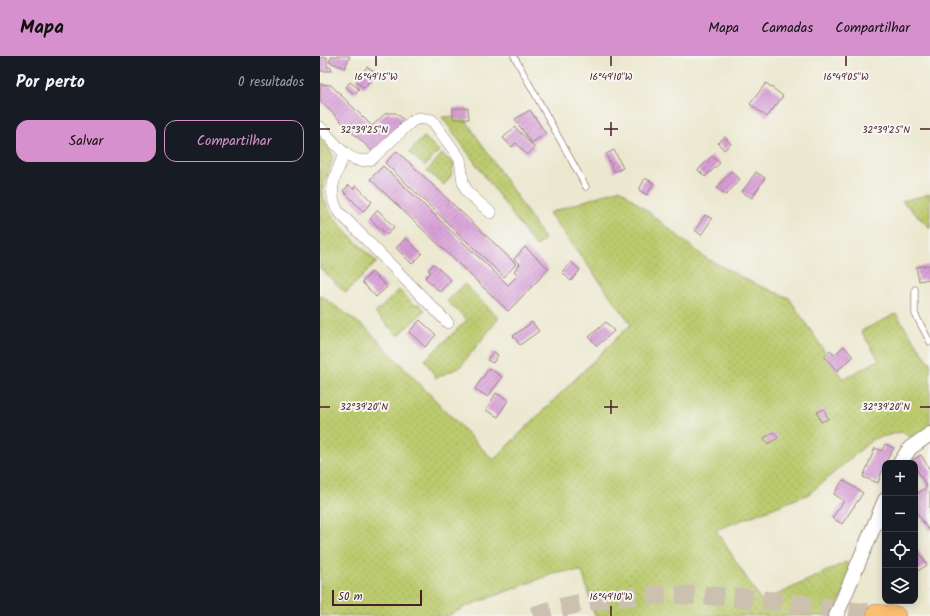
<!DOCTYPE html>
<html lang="pt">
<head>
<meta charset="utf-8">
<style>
  :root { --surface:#171b24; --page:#20242c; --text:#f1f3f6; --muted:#9ea1a6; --line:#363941; --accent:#d690ce }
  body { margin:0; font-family:Kalam,sans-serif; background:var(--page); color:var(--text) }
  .controls { position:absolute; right:12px; bottom:12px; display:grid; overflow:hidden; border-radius:8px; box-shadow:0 2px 10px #0003 }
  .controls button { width:36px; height:36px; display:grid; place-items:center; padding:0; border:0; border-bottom:1px solid var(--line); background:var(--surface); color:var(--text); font:20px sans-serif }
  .scale { position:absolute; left:12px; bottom:10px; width:90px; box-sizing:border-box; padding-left:4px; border:2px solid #4a1f2b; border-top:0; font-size:11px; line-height:14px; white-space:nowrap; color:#4a1f2b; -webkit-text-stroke:3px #f6f6f2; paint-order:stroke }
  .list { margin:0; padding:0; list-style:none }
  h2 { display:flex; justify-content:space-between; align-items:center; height:52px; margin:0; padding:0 16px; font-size:17px }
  h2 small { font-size:13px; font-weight:400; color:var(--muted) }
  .actions { display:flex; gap:8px; padding:12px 16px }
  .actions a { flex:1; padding:9px 0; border:1px solid var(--accent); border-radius:12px; text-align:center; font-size:14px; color:var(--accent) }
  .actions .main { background:var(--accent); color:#111 }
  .icon { flex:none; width:22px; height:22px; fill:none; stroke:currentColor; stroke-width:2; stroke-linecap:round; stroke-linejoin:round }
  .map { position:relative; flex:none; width:610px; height:560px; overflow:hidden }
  header { display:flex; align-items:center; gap:24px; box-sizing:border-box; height:56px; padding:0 20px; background:var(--accent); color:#111 }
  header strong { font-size:19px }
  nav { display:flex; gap:22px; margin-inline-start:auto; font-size:14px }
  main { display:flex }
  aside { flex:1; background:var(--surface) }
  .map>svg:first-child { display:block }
  .green { fill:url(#green-dots); stroke:#82754c }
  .building { fill:url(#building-hatch) }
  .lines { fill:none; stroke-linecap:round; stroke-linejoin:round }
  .trunk-tunnel { stroke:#ccc0af; stroke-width:19; stroke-dasharray:19 10; stroke-linecap:butt }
  .service-casing { stroke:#9b847e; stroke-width:7 }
  .minor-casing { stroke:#9b847e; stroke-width:12 }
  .tertiary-casing { stroke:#9b847e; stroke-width:16 }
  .trunk-casing { stroke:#9b847e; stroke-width:20 }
  .service { stroke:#fff; stroke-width:5.5 }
  .minor { stroke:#fff; stroke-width:11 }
  .tertiary { stroke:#fff; stroke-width:14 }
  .trunk { stroke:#fbbe6e; stroke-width:19 }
  .ticks { fill:none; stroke:#4a1f2b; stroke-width:1.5 }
  .ticks-label { font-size:10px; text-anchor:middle; fill:#4a1f2b; stroke:#f6f6f2; stroke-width:4; stroke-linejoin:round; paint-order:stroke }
</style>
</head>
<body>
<header>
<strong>Mapa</strong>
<nav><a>Mapa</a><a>Camadas</a><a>Compartilhar</a></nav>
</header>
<main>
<aside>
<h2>Por perto<small>0 resultados</small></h2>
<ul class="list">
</ul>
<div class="actions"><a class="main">Salvar</a><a>Compartilhar</a></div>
</aside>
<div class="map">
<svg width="610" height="560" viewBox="0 0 610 560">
  <defs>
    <pattern id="green-dots" width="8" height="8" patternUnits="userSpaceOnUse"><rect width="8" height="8" fill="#bbcb6e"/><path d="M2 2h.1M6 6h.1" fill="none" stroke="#a2ae5f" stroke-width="1.8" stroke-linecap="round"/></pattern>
    <pattern id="building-hatch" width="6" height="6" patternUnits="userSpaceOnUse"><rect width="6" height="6" fill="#d89ed7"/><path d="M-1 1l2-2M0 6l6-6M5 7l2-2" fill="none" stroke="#b180af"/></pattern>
  </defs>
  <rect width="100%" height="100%" fill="#f6f6f2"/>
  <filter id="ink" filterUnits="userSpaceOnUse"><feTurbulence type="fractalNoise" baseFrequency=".025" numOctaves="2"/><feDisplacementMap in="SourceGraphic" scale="8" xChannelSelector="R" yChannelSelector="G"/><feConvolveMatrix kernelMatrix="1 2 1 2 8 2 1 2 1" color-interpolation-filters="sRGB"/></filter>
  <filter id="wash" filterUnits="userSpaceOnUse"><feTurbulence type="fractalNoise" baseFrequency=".012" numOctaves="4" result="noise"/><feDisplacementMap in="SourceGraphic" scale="16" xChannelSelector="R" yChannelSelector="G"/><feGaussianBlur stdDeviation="0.9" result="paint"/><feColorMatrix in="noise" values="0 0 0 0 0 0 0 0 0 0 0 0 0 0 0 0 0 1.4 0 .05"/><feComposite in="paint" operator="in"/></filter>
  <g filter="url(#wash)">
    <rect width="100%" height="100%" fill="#ece8d0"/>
    <!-- green -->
    <g class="green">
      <path d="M143 60 225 183 216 191 122 61Z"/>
      <path d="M0 80 6 86 13 100C11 111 6 122 3 133 0 156 42 191 57 206L26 237 0 212Z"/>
      <path d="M104 81 119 95 105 110 89 96Z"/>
      <path d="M122 98 134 108 131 120 124 129 107 115Z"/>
      <path d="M300 133 384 201 433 227 469 242 523 323 559 304 541 275 576 258 610 307V369L596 384 581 376 553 383 489 438 396 474 442 546 526 506 534 517 512 560H275L262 515 238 516 145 551 128 560H0V239L47 273 173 404 311 268 229 157Z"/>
      <path d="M610 138V172L582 145Z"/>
      <path d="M145 228 179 262 140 311 116 322 105 304 147 264 127 245Z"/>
      <path d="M79 234 94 249 99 248 105 254 78 280 55 257Z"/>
    </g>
    <g id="blocks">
      <!-- building -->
      <g class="building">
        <path d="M12 0H30L25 12 9 6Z"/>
        <path d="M7 1V11H11L12 15H0V2Z"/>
        <path d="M47 11 56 17 44 32 36 26Z"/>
        <path d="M30 26 39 33 34 38 26 31Z"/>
        <path d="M446 27 463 40 447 61 430 48Z"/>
        <path d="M0 28 11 29 52 70 66 57H76L84 64 53 96 0 45Z"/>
        <path d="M133 52H148L149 63H133Z"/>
        <path d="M210 54 226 78 211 87 195 63Z"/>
        <path d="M195 71 215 92 207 99 196 87 192 91 183 82Z"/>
        <path d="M405 81 411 88 404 94 398 87Z"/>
        <path d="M294 94 303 112 294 116 286 98Z"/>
        <path d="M77 95 196 208 184 221 65 107Z"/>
        <path d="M392 100 400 107 385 121 378 114Z"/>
        <path d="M63 110 188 229 198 219 194 215 200 208 194 203 205 191 229 213 188 255 50 123Z"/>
        <path d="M411 115 420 123 406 139 397 132Z"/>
        <path d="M436 116 445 122 432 142 422 136Z"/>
        <path d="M325 122 334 127 327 139 319 134Z"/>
        <path d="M29 129 33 133 36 129 52 146 43 155 23 135Z"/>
        <path d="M58 154 74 171 67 179 50 163Z"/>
        <path d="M385 159 392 163 381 179 375 174Z"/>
        <path d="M86 182 102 198 92 208 76 192Z"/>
        <path d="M251 206 260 214 251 225 242 216Z"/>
        <path d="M114 208 131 224 120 236 105 222 111 216 108 214Z"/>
        <path d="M610 209V223L599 225 596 211Z"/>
        <path d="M52 216 67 231 56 241 42 226Z"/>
        <path d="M100 264 116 279 105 291 89 276Z"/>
        <path d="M212 266 219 275 200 289 193 280Z"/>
        <path d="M286 266 294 275 277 290 269 281Z"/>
        <path d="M524 290 533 301 517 315 504 300 510 294 514 299Z"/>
        <path d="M173 295 178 299 173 307 167 304Z"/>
        <path d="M169 312 182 321 168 341 155 333Z"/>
        <path d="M176 337 188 344 178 361 166 354Z"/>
        <path d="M504 353 508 363 501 366 497 356Z"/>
        <path d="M454 376 458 382 448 388 444 382Z"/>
        <path d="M565 388 574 392 565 407 558 427 543 421 555 392 562 395Z"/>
        <path d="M601 399 610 414V476L595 454V439L607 431 595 411V407L591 405Z"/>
        <path d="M523 424 543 437 522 468 512 462 524 445 514 438Z"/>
        <path d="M595 489 607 509 598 515 595 510Z"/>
      </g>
    </g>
  </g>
  <g filter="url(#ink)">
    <use href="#blocks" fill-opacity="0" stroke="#9b847e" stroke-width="1"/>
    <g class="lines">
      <!-- trunk-tunnel -->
      <path class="trunk-tunnel" d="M213 560C323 522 444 544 556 558"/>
      <defs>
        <g id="service">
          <path d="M194 0 266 131"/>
          <path d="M595 233V258L610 286"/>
        </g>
        <g id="minor">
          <path d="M0 71C14 85 30 112 52 103L91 66 98 62 112 64 140 103 143 126 147 136 171 157"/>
          <path d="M25 97C16 117 6 135 18 155L128 267"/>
        </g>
        <g id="tertiary">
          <path d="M580 407 590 392 610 378"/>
          <path d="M516 560 565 444"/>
        </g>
        <path id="trunk" d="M556 558 576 560"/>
      </defs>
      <!-- service casing -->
      <use href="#service" class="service-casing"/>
      <!-- minor casing -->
      <use href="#minor" class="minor-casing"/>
      <!-- tertiary casing -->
      <use href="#tertiary" class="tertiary-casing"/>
      <!-- trunk casing -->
      <use href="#trunk" class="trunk-casing"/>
      <!-- service -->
      <use href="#service" class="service"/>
      <!-- minor -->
      <use href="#minor" class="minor"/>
      <!-- tertiary -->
      <use href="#tertiary" class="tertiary"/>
      <!-- trunk -->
      <use href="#trunk" class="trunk"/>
    </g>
  </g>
  <!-- ticks -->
  <path class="ticks" d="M56 0V10M291 0V10M526 0V10M291 66V80M0 73H10M284 73H298M600 73H610M291 344V358M0 351H10M284 351H298M600 351H610M291 550V560"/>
  <g class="ticks-label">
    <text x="56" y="24">16°49'15"W</text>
    <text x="291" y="24">16°49'10"W</text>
    <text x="526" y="24">16°49'05"W</text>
    <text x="44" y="77">32°39'25"N</text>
    <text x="566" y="77">32°39'25"N</text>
    <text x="44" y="354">32°39'20"N</text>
    <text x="566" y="354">32°39'20"N</text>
    <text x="291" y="544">16°49'10"W</text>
  </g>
</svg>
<div class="controls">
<button>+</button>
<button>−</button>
<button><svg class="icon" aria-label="locate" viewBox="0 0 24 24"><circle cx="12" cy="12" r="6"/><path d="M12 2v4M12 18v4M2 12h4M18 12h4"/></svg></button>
<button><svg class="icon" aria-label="layers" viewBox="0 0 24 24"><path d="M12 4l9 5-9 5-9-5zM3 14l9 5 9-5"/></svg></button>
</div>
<div class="scale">50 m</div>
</div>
</main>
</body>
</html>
